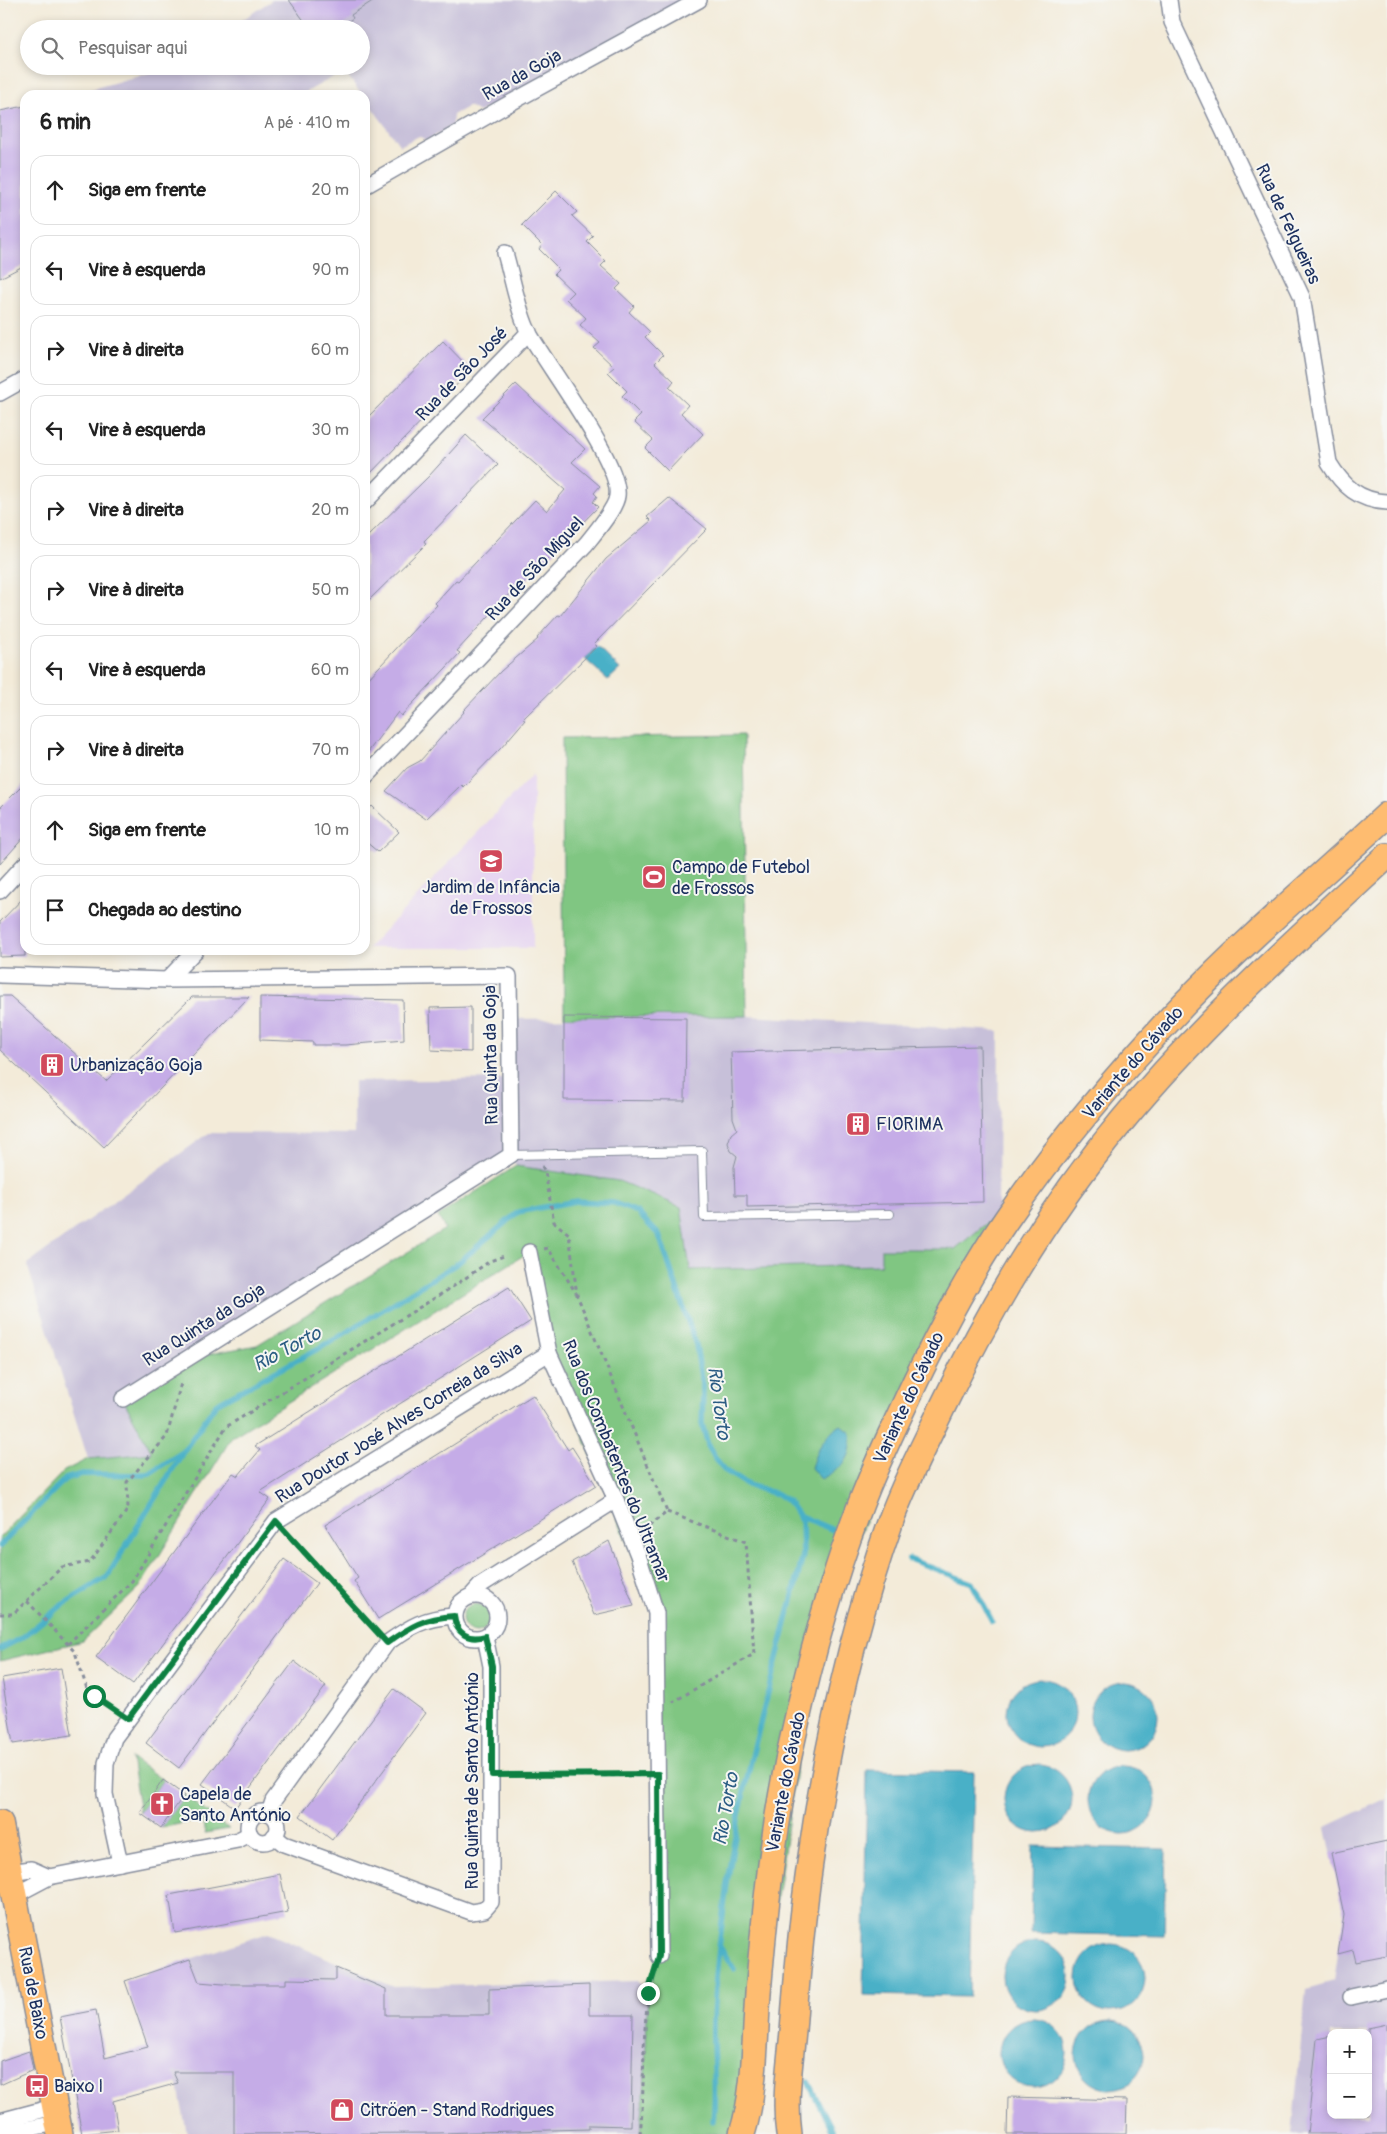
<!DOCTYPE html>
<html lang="pt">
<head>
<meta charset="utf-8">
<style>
  :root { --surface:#fff; --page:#f2f2f2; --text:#222; --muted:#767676; --line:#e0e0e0 }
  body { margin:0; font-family:Pangolin,sans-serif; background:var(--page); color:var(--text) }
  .controls { position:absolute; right:15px; bottom:15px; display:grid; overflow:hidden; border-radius:10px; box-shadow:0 2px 8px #0003 }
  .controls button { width:45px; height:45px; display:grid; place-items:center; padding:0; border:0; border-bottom:1px solid var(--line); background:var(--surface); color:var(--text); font:25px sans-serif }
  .stop { position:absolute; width:15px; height:15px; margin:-11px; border:4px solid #0b8043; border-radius:50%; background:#fff }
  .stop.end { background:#0b8043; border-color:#fff; box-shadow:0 1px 5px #0008 }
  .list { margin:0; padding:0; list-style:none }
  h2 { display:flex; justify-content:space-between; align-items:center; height:65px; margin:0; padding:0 20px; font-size:21px }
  h2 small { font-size:16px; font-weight:400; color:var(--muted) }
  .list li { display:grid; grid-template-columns:32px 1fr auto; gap:15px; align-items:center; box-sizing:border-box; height:70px; margin:0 10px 10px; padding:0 10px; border:1px solid var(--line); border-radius:15px }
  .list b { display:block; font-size:19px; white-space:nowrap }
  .list em { font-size:16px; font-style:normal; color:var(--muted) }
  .icon { flex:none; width:28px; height:28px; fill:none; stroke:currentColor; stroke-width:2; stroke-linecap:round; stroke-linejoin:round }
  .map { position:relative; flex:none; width:1387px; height:2134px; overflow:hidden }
  .search { position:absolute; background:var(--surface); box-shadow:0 2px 8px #0003; left:20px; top:20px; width:350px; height:55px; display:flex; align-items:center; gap:12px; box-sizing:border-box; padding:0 18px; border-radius:28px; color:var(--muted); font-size:19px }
  .panel { position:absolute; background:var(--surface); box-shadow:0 2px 8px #0003; left:20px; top:90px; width:350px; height:865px; border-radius:15px }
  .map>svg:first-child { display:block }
  .built { fill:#e5d3f1 }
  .industrial { fill:#c7c0d9; fill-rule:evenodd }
  .green { fill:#80c682; stroke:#4e7a70 }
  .water { fill:#48b0c7; stroke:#327092 }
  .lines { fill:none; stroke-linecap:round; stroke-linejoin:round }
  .stream { stroke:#48b0c7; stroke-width:5.5 }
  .building { fill:#c5ace7 }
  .service-casing { stroke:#878d9c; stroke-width:10 }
  .minor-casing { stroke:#878d9c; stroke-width:18 }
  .primary-casing { stroke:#878d9c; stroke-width:28 }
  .path { stroke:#878d9c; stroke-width:3; stroke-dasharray:4 4; stroke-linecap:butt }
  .service { stroke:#fff; stroke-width:8 }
  .minor { stroke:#fff; stroke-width:15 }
  .primary { stroke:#febc70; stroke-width:25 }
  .route { stroke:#0b8043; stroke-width:6 }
  .labels { text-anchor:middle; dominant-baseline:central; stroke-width:4; stroke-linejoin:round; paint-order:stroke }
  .street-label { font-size:18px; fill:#1b2f5e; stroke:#f6f6f2 }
  .poi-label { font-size:18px; fill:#1b2f5e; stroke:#f6f6f2; text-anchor:start }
  .water-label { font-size:19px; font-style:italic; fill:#2b5c83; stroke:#f6f6f2 }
</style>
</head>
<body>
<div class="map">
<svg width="1387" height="2134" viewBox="0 0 1387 2134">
  <rect width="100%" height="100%" fill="#f6f6f2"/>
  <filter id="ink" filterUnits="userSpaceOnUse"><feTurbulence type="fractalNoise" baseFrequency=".02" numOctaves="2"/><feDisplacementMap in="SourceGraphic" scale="10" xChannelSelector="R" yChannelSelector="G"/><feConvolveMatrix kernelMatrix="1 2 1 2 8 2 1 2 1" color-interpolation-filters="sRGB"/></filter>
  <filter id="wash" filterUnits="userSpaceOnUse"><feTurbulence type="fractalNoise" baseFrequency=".0096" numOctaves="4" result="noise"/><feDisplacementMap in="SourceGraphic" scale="20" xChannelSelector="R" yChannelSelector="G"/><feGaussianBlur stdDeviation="1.12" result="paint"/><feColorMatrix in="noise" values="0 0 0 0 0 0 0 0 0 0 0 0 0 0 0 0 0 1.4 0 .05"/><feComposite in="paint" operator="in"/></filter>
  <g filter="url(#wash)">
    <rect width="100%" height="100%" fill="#f3ebd9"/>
    <!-- built -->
    <path class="built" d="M533 774V948H368Z"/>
    <!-- industrial -->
    <g class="industrial">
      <path d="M272 0H682L479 112 469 106 453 115 452 125 427 141 419 136 400 146 365 98V95H362L344 71 301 95H71L173 66H361V29H229Z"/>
      <path d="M747 1016 999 1031 998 1214 955 1249H881V1265L690 1270 545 1172 516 1166 511 1155 123 1399 152 1453 88 1459 27 1264 209 1133 354 1134V1081L510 1079 509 1019Z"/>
      <path d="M1387 1798V2134H1292L1306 1989 1334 1981 1344 1915 1326 1827ZM1331 2033H1368V2115H1331Z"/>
      <path d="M268 1933 394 1987 638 1981 648 1993 644 2099 640 2134H187L178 2085 169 2062 155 2067 125 1981Z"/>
    </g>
    <!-- green -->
    <g class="green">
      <path d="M743 735 747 1016 564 1017 562 738Z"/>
      <path d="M516 1166 619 1181 681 1207 690 1270 881 1265V1249H955L998 1214 935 1341 813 1656 742 2134H640L644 2099 648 1993 659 1956 656 1613 549 1353 529 1252 232 1437 140 1587 83 1641 0 1661V1537L64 1471 88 1459 152 1453 123 1399 187 1358 257 1345 445 1229 438 1216Z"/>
      <circle cx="476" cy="1618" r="14"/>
      <path d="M131 1758 163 1780 140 1813Z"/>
      <path d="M184 1795 229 1829 205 1833 202 1819 161 1828Z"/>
    </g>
    <!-- water -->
    <g class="water">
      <path d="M597 646 620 669 608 680 585 659Z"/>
      <path d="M841 1425 851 1433C853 1459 844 1467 821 1479L811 1468C816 1450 825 1435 841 1425Z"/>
      <circle cx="1041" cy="1713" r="34"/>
      <circle cx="1124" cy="1716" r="34"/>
      <circle cx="1038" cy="1799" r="34"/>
      <circle cx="1122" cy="1800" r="34"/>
      <path d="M867 1770 974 1772 969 1997 863 1995Z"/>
      <path d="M1033 1846 1166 1849 1164 1936 1031 1933Z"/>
      <circle cx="1036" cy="1976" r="34"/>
      <circle cx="1111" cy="1978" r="34"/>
      <circle cx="1033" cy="2053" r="34"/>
      <circle cx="1110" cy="2055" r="34"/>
    </g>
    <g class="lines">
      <!-- stream -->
      <g class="stream">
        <path d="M798 1515 833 1530"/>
        <path d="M0 1546 65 1479 82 1474 147 1475 181 1453"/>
        <path d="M909 1559 972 1583 992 1621"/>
        <path d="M0 1649 23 1637 62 1605 107 1577 183 1452 216 1404 334 1340 458 1263 518 1212 576 1201 614 1203 637 1212 659 1235 696 1345 703 1391 702 1424 709 1448 724 1470 748 1485 777 1494 788 1501 802 1521 803 1555C776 1669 740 1782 725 1899 720 1939 714 1982 713 2023 712 2055 717 2090 713 2121"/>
        <path d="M720 1947 734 1969"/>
        <path d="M808 2082 834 2134"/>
      </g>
    </g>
    <g id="blocks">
      <!-- building -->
      <g class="building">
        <path d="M289 0H374L351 15 353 18 337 29H310Z"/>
        <path d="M25 106V265L0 278V111Z"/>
        <path d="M556 191 577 212 572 216 593 236 587 242 606 261 601 266 621 284 616 289 634 306 629 312 650 332 645 337 663 355 655 363 674 381 669 387 688 405 681 413 703 434 668 471 645 448 653 440 634 422 641 415 622 396 627 391 608 372 614 367 594 348 600 343 580 325 586 318 566 299 573 292 554 274 559 269 539 249 542 245 522 225Z"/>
        <path d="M443 341 471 370 365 479V420Z"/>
        <path d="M516 384 585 449 572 462 600 486 594 493 597 496 593 502 598 507 511 596 509 594 457 651 460 653 401 716 398 712 365 756V682L437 605 435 603 456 580 458 581 535 500 547 511 565 490 482 418Z"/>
        <path d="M466 435 498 465 424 541 426 544 365 604V539L429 476Z"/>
        <path d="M669 498 707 529 594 644 597 646 523 719 525 720 501 748 463 787 461 785 426 819 386 791 407 768 420 761 464 712 463 711 501 671 538 639 537 638 558 615 560 616 606 559 651 521 647 517Z"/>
        <path d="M25 783V836L0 864V808Z"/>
        <path d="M372 806 399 832 378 852 365 841V813Z"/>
        <path d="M25 896V956L0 957V922Z"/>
        <path d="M0 996H10L106 1081 192 997H249L104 1147 0 1050Z"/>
        <path d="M260 997 403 1000 404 1040 345 1045H313V1042L260 1040Z"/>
        <path d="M471 1007V1052L431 1050 430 1008Z"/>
        <path d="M564 1017 686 1018 685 1101 564 1100Z"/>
        <path d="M980 1046 983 1202 747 1207V1195H735L734 1167 737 1156 731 1151 728 1143 731 1134 737 1129 733 1118 731 1052Z"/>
        <path d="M509 1287 531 1321 260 1492 270 1499 133 1684 96 1657 233 1473 238 1476 260 1450 255 1446Z"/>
        <path d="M533 1395 568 1450 572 1447 596 1485 378 1619 354 1581 358 1578 325 1525Z"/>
        <path d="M609 1541 634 1606 594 1615 572 1562Z"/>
        <path d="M284 1559 317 1583 179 1768 146 1743Z"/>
        <path d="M294 1661 326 1686 235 1808 202 1784Z"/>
        <path d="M61 1668 72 1735 13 1744 2 1678Z"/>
        <path d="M394 1689 426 1713 332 1840 300 1816Z"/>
        <path d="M163 1780 184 1795 161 1828 140 1813Z"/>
        <path d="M1387 1841V1956L1356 1962 1353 1950 1338 1954 1344 1915 1331 1853Z"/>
        <path d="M280 1874 288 1912 175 1933 169 1895Z"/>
        <path d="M190 1959 199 1982 223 1984H286V1979L336 1980V1968L386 1989V2015H489V1989L589 1985V2015H633L631 2126 589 2125V2129L438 2133 234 2134V2072H173L178 2083 113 2101 118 2130 82 2134 60 2017 96 2010 105 2058 148 2047 125 1981Z"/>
        <path d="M1387 2024V2134H1307L1317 2039 1331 2036V2115H1368V2028Z"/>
        <path d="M29 2051 33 2070 0 2085V2061Z"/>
        <path d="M1008 2097 1127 2100 1126 2134H1007Z"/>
      </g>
    </g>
  </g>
  <g filter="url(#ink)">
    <use href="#blocks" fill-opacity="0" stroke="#878d9c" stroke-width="1"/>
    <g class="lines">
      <defs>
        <path id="service" d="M511 1155 702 1151 704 1217 890 1214"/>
        <g id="minor">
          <path d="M1169 0 1172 22 1302 297 1329 463C1343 486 1359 501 1387 502"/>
          <path d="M365 186 503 107 699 0"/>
          <path d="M0 393 25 379"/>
          <path d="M365 502 529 332"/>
          <path d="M365 777 586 544C594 534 616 508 617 496 622 464 547 366 529 333 518 312 512 276 505 253"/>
          <path d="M0 891 25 864"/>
          <path d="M0 975 167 980 509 976 511 1155 123 1399"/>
          <path d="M167 980 196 950"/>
          <path d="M529 1252 549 1353 616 1500 638 1555 656 1613 659 1956"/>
          <circle cx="476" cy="1617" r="21"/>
          <path d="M471 1596 481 1585 616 1500"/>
          <circle cx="263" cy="1827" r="15"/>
          <path d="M269 1813 273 1801 387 1643C411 1626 424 1618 454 1616"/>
          <path d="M274 1836 284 1844 471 1912 484 1910 491 1902V1666L485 1637"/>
          <path d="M120 1863 105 1794 106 1763 114 1738 276 1521 549 1353"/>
          <path d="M10 1872 31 1869 49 1877"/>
          <path d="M15 1895 49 1877 238 1840 250 1834"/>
          <path d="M1351 1997 1387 1989"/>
          <path d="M0 2121 53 2107"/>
          <path d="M0 2134 57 2123"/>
        </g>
        <g id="primary">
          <path d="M0 1823 60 2134"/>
          <path d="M742 2134C757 2086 754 2032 759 1982 766 1899 775 1815 794 1733 811 1656 832 1579 860 1506 876 1463 897 1421 916 1380 943 1325 971 1271 1006 1220 1058 1143 1121 1070 1186 1002 1249 937 1320 877 1387 815"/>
          <path d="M789 2134C784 2100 790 2065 793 2031 797 1975 802 1919 810 1863 826 1748 852 1630 891 1520 905 1481 925 1444 943 1406 992 1304 1049 1209 1122 1121 1202 1024 1295 941 1387 856"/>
        </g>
      </defs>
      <!-- service casing -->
      <use href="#service" class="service-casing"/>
      <!-- minor casing -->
      <use href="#minor" class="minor-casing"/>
      <!-- primary casing -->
      <use href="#primary" class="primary-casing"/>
      <!-- path -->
      <g class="path">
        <path d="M542 1166 545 1172 554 1222 569 1234 577 1295 667 1512 644 1530"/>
        <path d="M544 1249 548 1248 576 1293"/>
        <path d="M667 1512 746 1542 754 1654 673 1702"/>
        <path d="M286 1533 377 1632"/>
        <path d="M27 1601 75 1652 88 1692 115 1710"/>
        <path d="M0 1614H13L62 1567 90 1562 128 1509 127 1482 167 1436 181 1383"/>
        <path d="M68 1644 132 1581 226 1427 451 1288 490 1261 504 1256"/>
        <path d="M507 1775H643"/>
        <path d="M640 2134C646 2082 640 2018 654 1970"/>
      </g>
      <!-- service -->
      <use href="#service" class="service"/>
      <!-- minor -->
      <use href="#minor" class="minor"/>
      <!-- primary -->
      <use href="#primary" class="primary"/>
    </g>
  </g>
  <g class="lines" filter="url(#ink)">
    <!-- route -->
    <path class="route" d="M94 1696 128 1719 276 1521 387 1643C411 1626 424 1618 454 1616 456 1634 469 1641 485 1636L492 1666V1775L658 1774 659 1956 648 1993"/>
  </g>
  <!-- icons -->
  <defs>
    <symbol id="school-square" viewBox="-11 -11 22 22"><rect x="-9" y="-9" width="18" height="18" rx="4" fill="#d1495b" stroke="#f6f6f2"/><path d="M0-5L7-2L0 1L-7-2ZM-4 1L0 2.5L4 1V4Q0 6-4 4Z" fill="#fff"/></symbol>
    <symbol id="stadium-square" viewBox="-11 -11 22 22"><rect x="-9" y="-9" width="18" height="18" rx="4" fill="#d1495b" stroke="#f6f6f2"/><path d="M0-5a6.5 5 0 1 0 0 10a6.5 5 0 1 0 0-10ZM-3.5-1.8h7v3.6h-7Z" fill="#fff"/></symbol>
    <symbol id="building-square" viewBox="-11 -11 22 22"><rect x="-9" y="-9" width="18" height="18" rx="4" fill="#d1495b" stroke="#f6f6f2"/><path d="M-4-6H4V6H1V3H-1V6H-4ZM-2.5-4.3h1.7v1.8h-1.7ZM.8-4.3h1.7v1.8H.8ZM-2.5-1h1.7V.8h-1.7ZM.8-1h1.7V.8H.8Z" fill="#fff"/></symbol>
    <symbol id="church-square" viewBox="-11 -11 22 22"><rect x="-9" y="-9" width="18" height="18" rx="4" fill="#d1495b" stroke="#f6f6f2"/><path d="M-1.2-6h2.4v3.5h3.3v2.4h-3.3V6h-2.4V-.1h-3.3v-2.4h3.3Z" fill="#fff"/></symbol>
    <symbol id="bus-square" viewBox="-11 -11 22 22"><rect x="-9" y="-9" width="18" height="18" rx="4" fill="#d1495b" stroke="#f6f6f2"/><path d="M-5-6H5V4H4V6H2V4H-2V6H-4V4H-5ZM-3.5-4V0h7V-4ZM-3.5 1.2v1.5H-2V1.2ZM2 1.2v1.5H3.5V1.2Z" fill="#fff"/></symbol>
    <symbol id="shop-square" viewBox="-11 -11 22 22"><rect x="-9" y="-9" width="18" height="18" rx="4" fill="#d1495b" stroke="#f6f6f2"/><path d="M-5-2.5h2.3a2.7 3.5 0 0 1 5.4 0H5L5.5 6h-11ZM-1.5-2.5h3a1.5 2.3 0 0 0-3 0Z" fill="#fff"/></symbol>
  </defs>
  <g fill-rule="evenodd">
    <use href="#school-square" x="477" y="847" width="28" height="28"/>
    <use href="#stadium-square" x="640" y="863" width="28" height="28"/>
    <use href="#building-square" x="38" y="1051" width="28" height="28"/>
    <use href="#building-square" x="844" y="1110" width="28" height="28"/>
    <use href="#church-square" x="148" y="1790" width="28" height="28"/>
    <use href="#bus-square" x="23" y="2072" width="28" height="28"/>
    <use href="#shop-square" x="328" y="2096" width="28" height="28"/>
  </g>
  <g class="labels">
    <!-- street labels -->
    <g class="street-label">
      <text transform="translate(522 75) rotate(-29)">Rua da Goja</text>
      <text transform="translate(1288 224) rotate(65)">Rua de Felgueiras</text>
      <text transform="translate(462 374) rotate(-46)">Rua de São José</text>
      <text transform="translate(535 569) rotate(-47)">Rua de São Miguel</text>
      <text transform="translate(491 1055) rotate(-91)">Rua Quinta da Goja</text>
      <text transform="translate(1133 1063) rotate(-49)">Variante do Cávado</text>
      <text transform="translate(204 1325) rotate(-32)">Rua Quinta da Goja</text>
      <text transform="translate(909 1398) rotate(-65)">Variante do Cávado</text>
      <text transform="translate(399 1423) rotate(-32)">Rua Doutor José Alves Correia da Silva</text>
      <text transform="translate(616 1461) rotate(68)">Rua dos Combatentes do Ultramar</text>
      <text transform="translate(472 1781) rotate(-90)">Rua Quinta de Santo António</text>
      <text transform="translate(786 1782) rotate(-79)">Variante do Cávado</text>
      <text transform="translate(33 1993) rotate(79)">Rua de Baixo</text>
    </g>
    <!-- poi labels -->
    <g class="poi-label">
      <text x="672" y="867">Campo de Futebol<tspan x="672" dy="21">de Frossos</tspan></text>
      <text x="491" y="887" text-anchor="middle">Jardim de Infância<tspan x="491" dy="21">de Frossos</tspan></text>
      <text x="70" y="1065">Urbanização Goja</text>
      <text x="876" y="1124">FIORIMA</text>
      <text x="180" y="1794">Capela de<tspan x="180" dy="21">Santo António</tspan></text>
      <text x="54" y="2086">Baixo I</text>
      <text x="360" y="2110">Citröen - Stand Rodrigues</text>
    </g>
    <!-- water labels -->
    <g class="water-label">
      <text transform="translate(287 1349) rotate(-28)">Rio Torto</text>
      <text transform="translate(719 1403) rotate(82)">Rio Torto</text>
      <text transform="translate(726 1809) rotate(-80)">Rio Torto</text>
    </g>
  </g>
</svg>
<div class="controls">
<button>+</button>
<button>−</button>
</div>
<div class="stop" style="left:94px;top:1696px"></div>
<div class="stop end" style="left:648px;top:1993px"></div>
<div class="search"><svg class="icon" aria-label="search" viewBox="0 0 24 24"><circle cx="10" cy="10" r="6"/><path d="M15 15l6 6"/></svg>Pesquisar aqui</div>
<section class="panel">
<h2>6 min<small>A pé · 410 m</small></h2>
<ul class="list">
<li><svg class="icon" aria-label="ahead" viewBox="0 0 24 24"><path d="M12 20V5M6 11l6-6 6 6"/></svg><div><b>Siga em frente</b></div><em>20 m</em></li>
<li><svg class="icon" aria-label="left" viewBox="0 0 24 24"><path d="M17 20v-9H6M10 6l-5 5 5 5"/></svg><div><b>Vire à esquerda</b></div><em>90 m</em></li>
<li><svg class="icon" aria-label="right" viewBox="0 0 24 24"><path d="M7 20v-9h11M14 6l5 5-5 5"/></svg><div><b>Vire à direita</b></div><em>60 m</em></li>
<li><svg class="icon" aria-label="left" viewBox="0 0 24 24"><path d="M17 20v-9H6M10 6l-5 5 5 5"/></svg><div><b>Vire à esquerda</b></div><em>30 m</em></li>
<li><svg class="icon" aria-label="right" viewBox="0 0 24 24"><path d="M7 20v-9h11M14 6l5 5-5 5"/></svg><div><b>Vire à direita</b></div><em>20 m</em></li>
<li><svg class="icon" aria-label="right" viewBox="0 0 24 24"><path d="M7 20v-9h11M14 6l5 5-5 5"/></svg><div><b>Vire à direita</b></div><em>50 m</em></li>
<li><svg class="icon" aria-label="left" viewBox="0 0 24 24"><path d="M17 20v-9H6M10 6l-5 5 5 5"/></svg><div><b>Vire à esquerda</b></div><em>60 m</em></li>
<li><svg class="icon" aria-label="right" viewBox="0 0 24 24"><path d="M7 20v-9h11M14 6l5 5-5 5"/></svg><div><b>Vire à direita</b></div><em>70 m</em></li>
<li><svg class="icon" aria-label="ahead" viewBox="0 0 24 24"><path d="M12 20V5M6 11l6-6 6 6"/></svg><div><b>Siga em frente</b></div><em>10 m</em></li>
<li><svg class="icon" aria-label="arrive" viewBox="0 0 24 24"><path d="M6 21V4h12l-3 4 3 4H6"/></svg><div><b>Chegada ao destino</b></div></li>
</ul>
</section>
</div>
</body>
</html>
